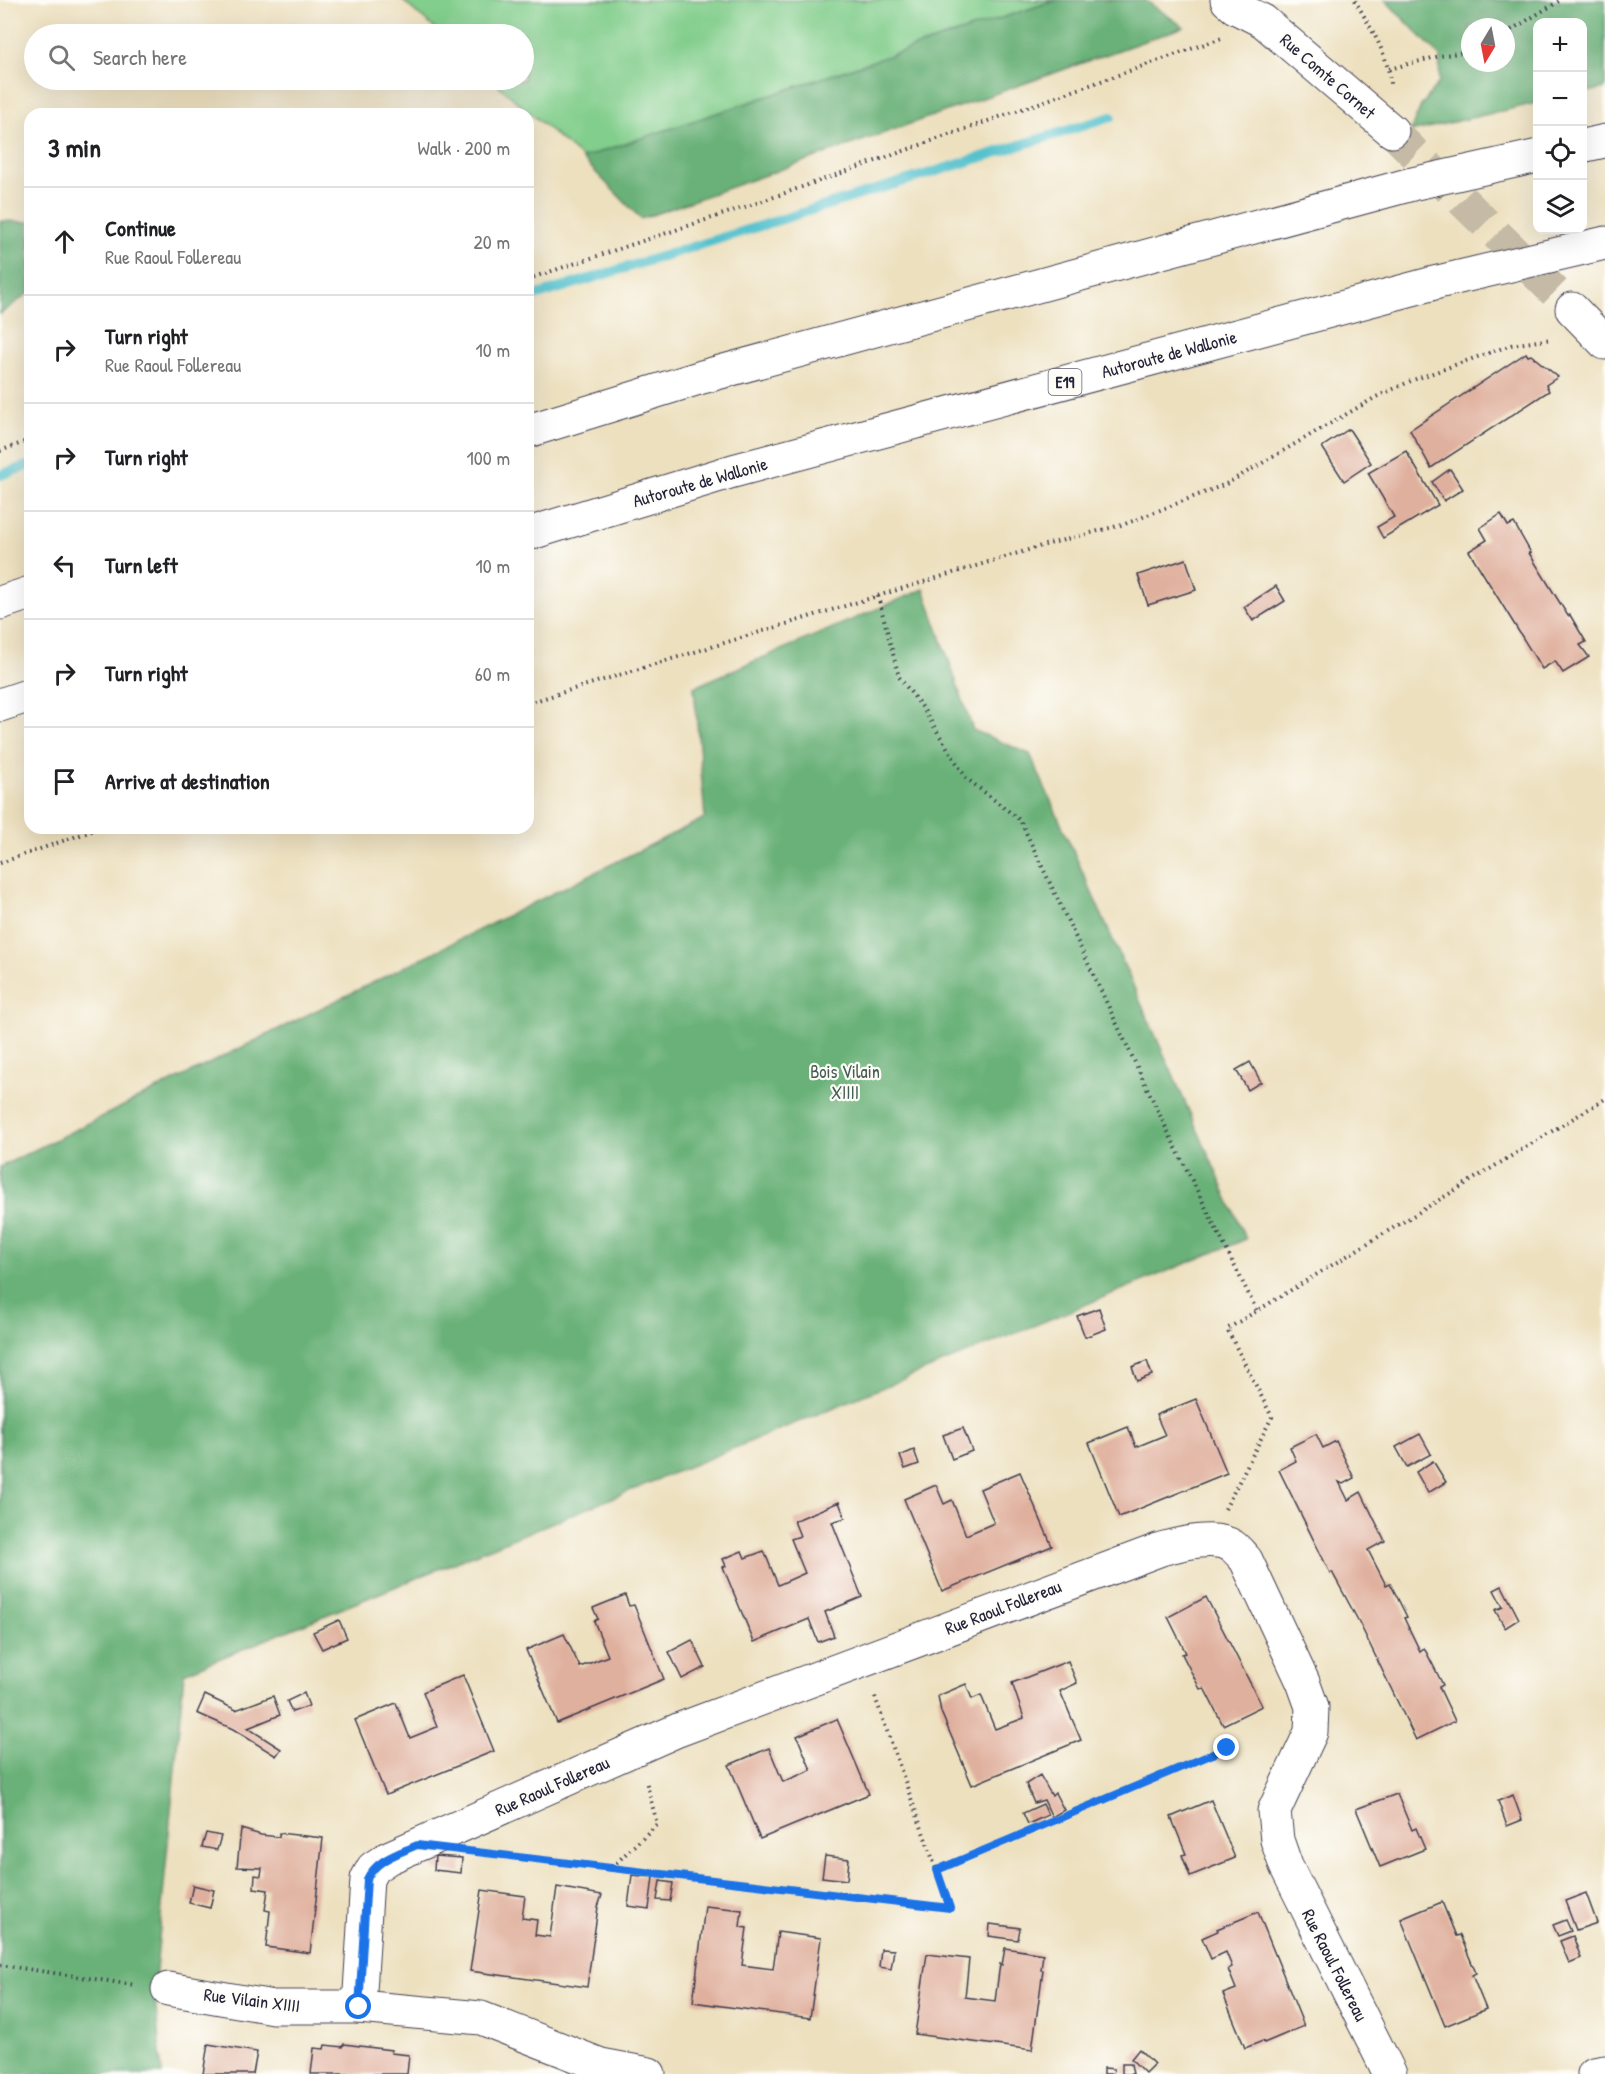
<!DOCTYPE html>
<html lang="en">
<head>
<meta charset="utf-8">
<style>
  :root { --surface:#fff; --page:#f2f2f2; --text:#202124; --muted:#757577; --line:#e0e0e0 }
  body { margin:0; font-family:"Patrick Hand",sans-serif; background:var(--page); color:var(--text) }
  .controls { position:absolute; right:18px; top:18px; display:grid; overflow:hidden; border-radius:12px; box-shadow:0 6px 24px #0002 }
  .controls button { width:54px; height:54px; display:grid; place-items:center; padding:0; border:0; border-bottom:2px solid var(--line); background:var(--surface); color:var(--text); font:30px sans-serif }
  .compass { position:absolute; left:1461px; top:18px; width:54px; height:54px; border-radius:50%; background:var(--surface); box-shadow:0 6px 24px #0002; rotate:190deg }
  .stop { position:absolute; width:18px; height:18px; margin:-14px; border:4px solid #1a73e8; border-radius:50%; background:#fff }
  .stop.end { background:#1a73e8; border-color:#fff; box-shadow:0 2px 6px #0008 }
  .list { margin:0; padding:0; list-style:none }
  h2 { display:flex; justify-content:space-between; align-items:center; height:78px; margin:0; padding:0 24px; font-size:26px }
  h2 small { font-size:20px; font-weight:400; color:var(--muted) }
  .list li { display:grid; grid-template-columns:39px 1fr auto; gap:18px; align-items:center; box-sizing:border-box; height:108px; padding:0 24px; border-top:2px solid var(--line) }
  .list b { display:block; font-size:22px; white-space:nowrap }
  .list p { margin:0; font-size:20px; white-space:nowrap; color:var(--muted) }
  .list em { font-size:20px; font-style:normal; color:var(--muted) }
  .icon { flex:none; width:33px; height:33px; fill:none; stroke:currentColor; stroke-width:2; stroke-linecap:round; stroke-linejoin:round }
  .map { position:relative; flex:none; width:1605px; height:2074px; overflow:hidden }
  .search { position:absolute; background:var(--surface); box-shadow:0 6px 24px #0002; left:24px; top:24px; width:510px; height:66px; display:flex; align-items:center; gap:15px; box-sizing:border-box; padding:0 21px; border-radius:33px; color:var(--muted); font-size:22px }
  .panel { position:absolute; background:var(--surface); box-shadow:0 6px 24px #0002; left:24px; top:108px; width:510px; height:726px; border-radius:18px }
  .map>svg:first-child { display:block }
  .green { fill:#82ce8c; stroke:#527864; stroke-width:1.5 }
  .forest { fill:#69b178; stroke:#466a5a; stroke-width:1.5; fill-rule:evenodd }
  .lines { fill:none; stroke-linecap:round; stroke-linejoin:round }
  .stream { stroke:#54c1cd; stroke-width:10 }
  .building { fill:#e0b09e }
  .minor-tunnel { stroke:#c4baa5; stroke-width:33; stroke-dasharray:33 16; stroke-linecap:butt }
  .minor-casing { stroke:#403e4f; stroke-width:35 }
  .motorway-casing { stroke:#403e4f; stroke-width:35 }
  .path { stroke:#403e4f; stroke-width:4; stroke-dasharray:1.5 4.5; stroke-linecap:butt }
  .minor { stroke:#fff; stroke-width:33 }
  .motorway { stroke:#fff; stroke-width:33 }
  .route { stroke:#1a73e8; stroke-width:8 }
  .labels { text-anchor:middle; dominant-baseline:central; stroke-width:4.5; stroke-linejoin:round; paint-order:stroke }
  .shield { fill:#fdfcf7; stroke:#646373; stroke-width:1.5 }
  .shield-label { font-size:16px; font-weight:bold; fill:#22223b }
  .street-label { font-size:18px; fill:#22223b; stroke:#fdfcf7 }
  .park-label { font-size:18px; fill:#445e57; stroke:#fdfcf7 }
</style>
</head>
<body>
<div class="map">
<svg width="1605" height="2074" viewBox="0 0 1605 2074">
  <rect width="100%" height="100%" fill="#fdfcf7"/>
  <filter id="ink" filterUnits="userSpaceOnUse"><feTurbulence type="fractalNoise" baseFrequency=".0167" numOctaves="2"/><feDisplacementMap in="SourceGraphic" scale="12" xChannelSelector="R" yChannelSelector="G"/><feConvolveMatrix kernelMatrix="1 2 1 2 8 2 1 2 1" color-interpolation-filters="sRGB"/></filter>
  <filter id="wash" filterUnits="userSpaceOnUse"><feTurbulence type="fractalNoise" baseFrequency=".008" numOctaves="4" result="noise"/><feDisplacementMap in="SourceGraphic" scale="24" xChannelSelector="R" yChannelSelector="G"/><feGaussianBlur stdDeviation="1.35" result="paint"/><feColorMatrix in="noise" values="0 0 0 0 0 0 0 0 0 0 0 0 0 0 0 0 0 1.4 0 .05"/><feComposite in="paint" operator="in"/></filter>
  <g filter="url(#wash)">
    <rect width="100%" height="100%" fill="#ede0bf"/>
    <!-- green -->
    <path class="green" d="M402 0H1056L582 158 492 80H524V34H441Z"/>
    <!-- forest -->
    <g class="forest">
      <path d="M1056 0H1145L1184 27 641 219 582 158Z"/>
      <path d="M1385 0H1605V88L1583 93 1582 22H1538L1537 103 1410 132 1421 106 1439 82 1440 56ZM1470 27H1506V63H1470Z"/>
      <path d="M0 221 30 222V292L0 314Z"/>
      <path d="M924 589 973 730 1030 754 1246 1239 184 1673 156 1970V2009L162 2074H0V1167L705 818 694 687Z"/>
    </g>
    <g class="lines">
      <!-- stream -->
      <g class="stream">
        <path d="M528 298 1111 117"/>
        <path d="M0 475 30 465"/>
      </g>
    </g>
    <g id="blocks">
      <!-- building -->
      <g class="building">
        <path d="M1526 353 1528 356 1531 355 1558 377 1546 385 1549 391 1431 468 1410 430Z"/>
        <path d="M1349 429 1371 463 1344 481 1322 447Z"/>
        <path d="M1406 451 1438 505 1383 538 1377 527 1394 517 1368 473Z"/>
        <path d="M1450 469 1463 489 1444 501 1432 482Z"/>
        <path d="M1501 514 1508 526 1514 523 1531 553H1529L1568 616 1570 615 1586 642 1580 645 1589 657 1563 673 1555 661 1542 669 1469 551 1487 540 1480 528Z"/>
        <path d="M1186 559 1196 590 1148 605 1138 575Z"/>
        <path d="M1276 586 1285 601 1253 621 1244 607Z"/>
        <path d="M1250 1062 1261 1082 1248 1090 1236 1070Z"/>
        <path d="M1099 1308 1106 1329 1085 1337 1077 1316Z"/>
        <path d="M1147 1361 1152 1375 1137 1381 1132 1367Z"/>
        <path d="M1196 1399 1227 1473 1119 1517 1089 1443 1128 1427 1136 1447 1165 1435 1156 1415Z"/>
        <path d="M963 1428 972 1451 952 1459 943 1435Z"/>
        <path d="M1316 1434 1323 1448 1336 1441 1354 1478 1343 1484 1339 1482 1348 1500 1361 1492 1385 1541 1368 1550 1386 1585 1390 1583 1407 1617 1404 1618 1420 1651 1424 1648 1434 1667 1443 1685 1439 1687 1455 1721 1416 1740 1359 1622 1332 1572 1330 1573 1279 1470 1296 1461 1290 1447Z"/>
        <path d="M1420 1434 1431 1454 1407 1467 1396 1447Z"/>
        <path d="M914 1450 919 1464 905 1469 900 1456Z"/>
        <path d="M1433 1461 1446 1482 1428 1493 1416 1472Z"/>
        <path d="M1020 1472 1052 1546 942 1591 904 1499 936 1485 944 1504 952 1500 966 1535 994 1523 980 1489Z"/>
        <path d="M839 1502 845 1518 832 1522 862 1597 825 1612 834 1636 818 1642 809 1619 754 1642 723 1567 726 1566 723 1559 742 1551 745 1558 764 1551 778 1585 805 1573 791 1539 800 1536 794 1521Z"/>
        <path d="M1502 1586 1519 1619 1505 1628 1495 1610 1503 1607 1494 1590Z"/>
        <path d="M625 1595 629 1606 634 1605 664 1679 557 1723 526 1650 564 1634 580 1667 608 1656 594 1621 598 1619 593 1608Z"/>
        <path d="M1206 1597 1262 1706 1223 1725 1204 1688 1200 1689 1182 1654 1186 1653 1168 1617Z"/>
        <path d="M339 1620 347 1638 322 1649 313 1632Z"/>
        <path d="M692 1640 705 1667 682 1679 669 1652Z"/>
        <path d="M1068 1661 1077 1683 1060 1691 1081 1740 972 1785 941 1712 938 1696 966 1684 972 1699 981 1695 995 1729 1024 1718 1012 1683Z"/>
        <path d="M463 1675 494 1751 386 1795 355 1720 396 1703 410 1738 437 1727 423 1692Z"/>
        <path d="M304 1693 309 1706 292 1712 287 1701Z"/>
        <path d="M205 1695 236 1710 273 1696 280 1715 248 1728 281 1749 276 1756 233 1729 197 1713Z"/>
        <path d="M837 1719 869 1794 760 1839 729 1765 769 1748 783 1782 811 1770 797 1736Z"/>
        <path d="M1040 1775 1052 1796 1055 1793 1064 1810 1052 1817 1044 1800 1034 1803 1026 1784Z"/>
        <path d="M1397 1794 1412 1830 1416 1828 1425 1849 1380 1867 1356 1809Z"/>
        <path d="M1513 1795 1522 1820 1507 1826 1498 1801Z"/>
        <path d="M1211 1800 1235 1858 1190 1876 1182 1855 1186 1854 1171 1817Z"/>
        <path d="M1043 1804 1048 1815 1028 1824 1023 1813Z"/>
        <path d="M241 1829 261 1835 279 1837V1833L323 1838 310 1953 266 1947 270 1911 265 1910 268 1890 254 1888 255 1875 261 1876 262 1868 237 1867Z"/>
        <path d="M206 1833 221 1836 217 1850 202 1847Z"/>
        <path d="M435 1856 462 1858 461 1873 434 1870Z"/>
        <path d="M825 1856 849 1859 847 1880 822 1877Z"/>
        <path d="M632 1875 653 1877 649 1909 628 1906Z"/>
        <path d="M660 1881 673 1883 670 1901 657 1900Z"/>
        <path d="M193 1885 214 1890 210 1908 189 1903Z"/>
        <path d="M557 1887 602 1895 598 1907 587 1987 470 1971 482 1890 525 1896 522 1918 537 1920 535 1935 550 1937Z"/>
        <path d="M1586 1893 1597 1923 1576 1930 1565 1901Z"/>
        <path d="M1442 1902 1456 1936 1460 1935 1476 1973 1472 1975 1486 2009 1445 2026 1401 1919Z"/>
        <path d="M705 1906 742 1910 740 1927 747 1928 742 1965 773 1969 778 1932 821 1938 810 2018 693 2002Z"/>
        <path d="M1258 1912 1304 2026 1264 2043 1263 2041 1245 2048 1223 1994 1236 1989 1228 1969 1232 1967 1226 1952 1211 1959 1202 1938 1218 1931 1217 1929Z"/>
        <path d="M1566 1920 1571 1931 1558 1936 1553 1925Z"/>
        <path d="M990 1924 1020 1928 1018 1940 989 1936Z"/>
        <path d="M1573 1936 1581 1958 1569 1963 1560 1941Z"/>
        <path d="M1005 1948 1043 1954 1041 1970H1043L1032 2050 915 2034 927 1954 969 1959 965 1997 995 2001 1000 1964 1002 1965Z"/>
        <path d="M881 1949 894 1950 891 1969 879 1967Z"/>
        <path d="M208 2044 257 2052 253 2074H203Z"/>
        <path d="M344 2044 391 2050V2053L409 2055 407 2074H311L314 2048 324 2049 325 2045 343 2047Z"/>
        <path d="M1139 2049 1154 2064 1145 2073 1131 2059Z"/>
        <path d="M1122 2064H1131L1133 2074H1122Z"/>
        <path d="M1104 2068 1114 2069 1113 2074H1104Z"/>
      </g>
    </g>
  </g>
  <g filter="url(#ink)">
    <use href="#blocks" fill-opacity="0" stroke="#403e4f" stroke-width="1.5"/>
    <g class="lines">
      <!-- minor-tunnel -->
      <path class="minor-tunnel" d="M1392 131 1572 309"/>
      <defs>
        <g id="minor">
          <path d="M1227 0 1235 7 1263 21 1392 131"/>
          <path d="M1572 309 1605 343"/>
          <path d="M168 1989 273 2007H359L481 2018 601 2065 649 2074"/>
          <path d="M359 2007 367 1879 373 1868 388 1858 678 1730 1161 1549C1179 1544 1215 1535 1232 1546 1237 1549 1242 1556 1246 1560L1303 1682 1312 1707 1311 1732 1274 1811 1277 1840 1286 1866 1390 2074"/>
          <path d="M1594 2074 1605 2072"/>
        </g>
        <g id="motorway">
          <path d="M1582 146 1605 141"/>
          <path d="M528 431 702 377 1412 184 1538 156"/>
          <path d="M528 534 733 471 1438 282 1605 243"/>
          <path d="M0 603 30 593"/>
          <path d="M0 705 30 695"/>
        </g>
      </defs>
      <!-- minor casing -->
      <use href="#minor" class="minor-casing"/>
      <!-- motorway casing -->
      <use href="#motorway" class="motorway-casing"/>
      <!-- path -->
      <g class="path">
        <path d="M1355 0C1369 26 1389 54 1390 84"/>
        <path d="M1506 33 1561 0"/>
        <path d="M1389 69 1440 56 1470 51"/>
        <path d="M528 279 757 203 1222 38"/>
        <path d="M0 451 30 440"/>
        <path d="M878 596 899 677 922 707 966 778 1020 820 1167 1130 1257 1311"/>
        <path d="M528 703 1041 546 1125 524 1226 484 1376 397 1413 380 1511 345 1552 339"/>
        <path d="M0 863 100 828"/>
        <path d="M1225 1509 1272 1417 1227 1329 1605 1099"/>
        <path d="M486 1853 950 1908 874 1694"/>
        <path d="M612 1867 657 1824 646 1781"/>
        <path d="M937 1870 1227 1748"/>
        <path d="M0 1965 135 1985"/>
      </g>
      <!-- minor -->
      <use href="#minor" class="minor"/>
      <!-- motorway -->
      <use href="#motorway" class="motorway"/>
    </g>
  </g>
  <g class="lines" filter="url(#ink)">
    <!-- route -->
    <path class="route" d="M359 2007 367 1879C377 1859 398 1854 417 1845L950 1908 937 1870 1227 1748"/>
  </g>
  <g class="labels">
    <!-- shield labels -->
    <rect class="shield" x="1048.5" y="369" width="33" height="26" rx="4.5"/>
    <g class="shield-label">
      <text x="1065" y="382">E19</text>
    </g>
    <!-- street labels -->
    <g class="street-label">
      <text transform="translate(1328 76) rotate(41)">Rue Comte Cornet</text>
      <text transform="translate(1169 354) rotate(-15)">Autoroute de Wallonie</text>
      <text transform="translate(700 482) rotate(-16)">Autoroute de Wallonie</text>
      <text transform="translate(1003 1607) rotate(-21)">Rue Raoul Follereau</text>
      <text transform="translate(552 1786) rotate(-24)">Rue Raoul Follereau</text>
      <text transform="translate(1335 1965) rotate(63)">Rue Raoul Follereau</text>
      <text transform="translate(252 2000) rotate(7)">Rue Vilain XIIII</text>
    </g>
    <!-- park labels -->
    <g class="park-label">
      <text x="845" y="1071">Bois Vilain<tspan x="845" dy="21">XIIII</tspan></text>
    </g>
  </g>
</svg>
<div class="controls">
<button>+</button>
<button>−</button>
<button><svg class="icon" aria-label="locate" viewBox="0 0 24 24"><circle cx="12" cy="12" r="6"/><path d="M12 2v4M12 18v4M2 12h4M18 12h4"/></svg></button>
<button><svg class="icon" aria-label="layers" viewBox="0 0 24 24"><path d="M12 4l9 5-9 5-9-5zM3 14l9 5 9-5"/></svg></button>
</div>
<svg class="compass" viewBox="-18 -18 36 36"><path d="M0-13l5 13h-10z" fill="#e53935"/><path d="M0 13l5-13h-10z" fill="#757577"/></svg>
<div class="stop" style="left:359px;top:2007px"></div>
<div class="stop end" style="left:1227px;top:1748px"></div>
<div class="search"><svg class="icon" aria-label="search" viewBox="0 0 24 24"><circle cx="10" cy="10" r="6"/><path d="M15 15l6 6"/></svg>Search here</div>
<section class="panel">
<h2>3 min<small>Walk · 200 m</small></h2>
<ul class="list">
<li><svg class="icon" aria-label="ahead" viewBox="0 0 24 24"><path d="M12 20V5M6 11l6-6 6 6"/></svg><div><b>Continue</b><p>Rue Raoul Follereau</p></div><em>20 m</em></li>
<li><svg class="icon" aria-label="right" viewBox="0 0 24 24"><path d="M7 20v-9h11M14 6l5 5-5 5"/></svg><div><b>Turn right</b><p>Rue Raoul Follereau</p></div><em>10 m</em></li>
<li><svg class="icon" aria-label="right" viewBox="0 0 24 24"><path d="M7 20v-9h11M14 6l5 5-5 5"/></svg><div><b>Turn right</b></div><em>100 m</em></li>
<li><svg class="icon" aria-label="left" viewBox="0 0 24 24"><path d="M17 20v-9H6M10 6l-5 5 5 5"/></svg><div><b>Turn left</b></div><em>10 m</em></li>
<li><svg class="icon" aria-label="right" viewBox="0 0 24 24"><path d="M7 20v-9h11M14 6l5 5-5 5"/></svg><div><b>Turn right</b></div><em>60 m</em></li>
<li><svg class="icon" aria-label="arrive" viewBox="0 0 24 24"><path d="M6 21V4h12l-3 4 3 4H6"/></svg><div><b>Arrive at destination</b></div></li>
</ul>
</section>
</div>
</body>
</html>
